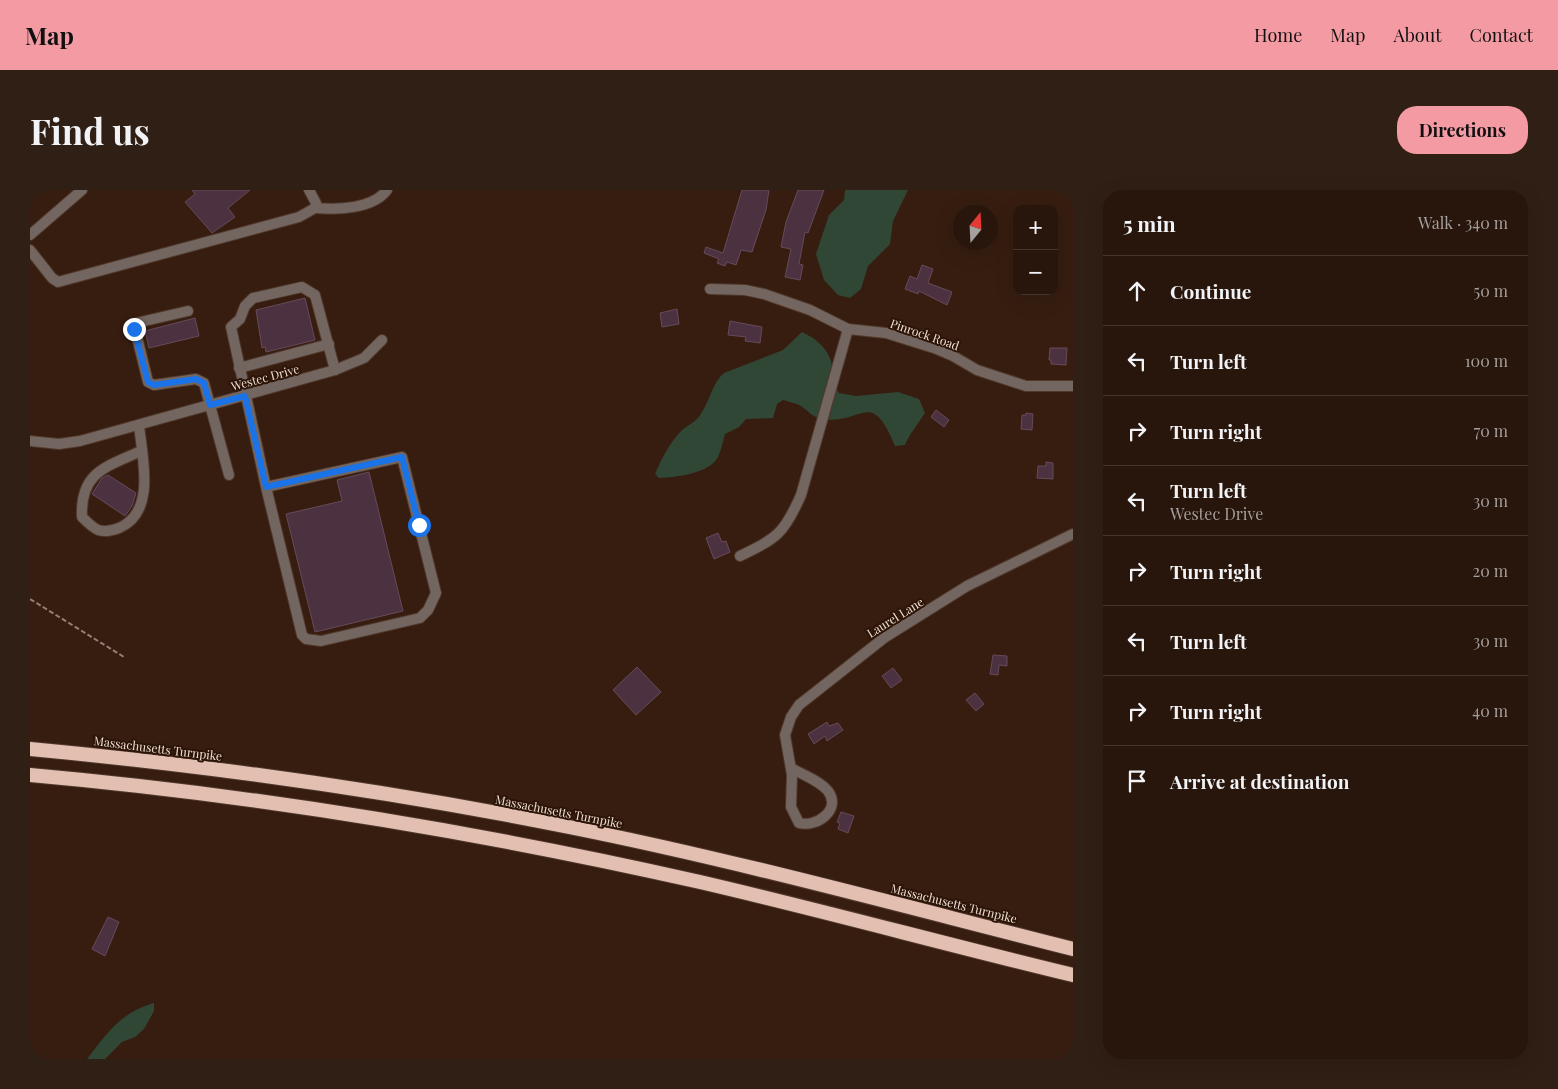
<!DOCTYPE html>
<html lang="en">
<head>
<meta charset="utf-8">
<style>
  :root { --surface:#28160c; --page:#301f15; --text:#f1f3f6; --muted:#a59f9d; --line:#44352d; --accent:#f49aa3 }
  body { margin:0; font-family:"Playfair Display",serif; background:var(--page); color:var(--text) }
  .controls { position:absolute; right:15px; top:15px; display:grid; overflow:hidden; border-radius:10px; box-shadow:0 5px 20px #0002 }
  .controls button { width:45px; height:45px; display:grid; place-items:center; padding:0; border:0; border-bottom:1px solid var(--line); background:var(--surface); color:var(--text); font:25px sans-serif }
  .compass { position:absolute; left:923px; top:15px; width:45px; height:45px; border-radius:50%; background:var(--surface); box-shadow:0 5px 20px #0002; rotate:18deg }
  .stop { position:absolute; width:15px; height:15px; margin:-11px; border:4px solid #1a73e8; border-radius:50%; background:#fff }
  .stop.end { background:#1a73e8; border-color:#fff; box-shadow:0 1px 5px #0008 }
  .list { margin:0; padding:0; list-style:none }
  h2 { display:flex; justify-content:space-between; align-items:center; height:65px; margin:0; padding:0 20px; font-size:21px }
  h2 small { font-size:16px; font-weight:400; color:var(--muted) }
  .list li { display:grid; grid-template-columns:32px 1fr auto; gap:15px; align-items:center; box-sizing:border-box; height:70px; padding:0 20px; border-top:1px solid var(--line) }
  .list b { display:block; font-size:19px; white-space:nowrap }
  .list p { margin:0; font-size:16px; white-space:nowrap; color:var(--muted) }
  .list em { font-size:16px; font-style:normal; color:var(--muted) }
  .icon { flex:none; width:28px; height:28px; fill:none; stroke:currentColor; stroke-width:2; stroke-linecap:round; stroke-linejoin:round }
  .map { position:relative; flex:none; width:1043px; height:869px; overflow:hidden; border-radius:20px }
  header { display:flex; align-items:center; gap:30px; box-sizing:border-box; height:70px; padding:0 25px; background:var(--accent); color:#111 }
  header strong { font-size:24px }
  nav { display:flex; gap:28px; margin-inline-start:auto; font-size:18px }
  .intro { display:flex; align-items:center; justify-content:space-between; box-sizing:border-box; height:120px; padding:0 30px }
  h1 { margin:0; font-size:35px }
  .button { padding:12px 22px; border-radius:20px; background:var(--accent); color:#111; font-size:18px; font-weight:700 }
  main { display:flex; gap:30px; padding:0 30px }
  aside { flex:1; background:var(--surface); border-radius:20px; box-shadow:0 5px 20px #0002 }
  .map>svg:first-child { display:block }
  .green { fill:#314736 }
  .building { fill:#4c3241; stroke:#664a5a }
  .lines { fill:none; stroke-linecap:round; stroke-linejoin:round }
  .minor-casing { stroke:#50382b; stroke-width:12 }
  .highway-casing { stroke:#50382b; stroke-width:16 }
  .path { stroke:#947f74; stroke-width:2; stroke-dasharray:5 2.5; stroke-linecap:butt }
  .minor { stroke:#73655f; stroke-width:10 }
  .highway { stroke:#e2bfb0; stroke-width:14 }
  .route { stroke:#1a73e8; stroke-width:6 }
  .labels { text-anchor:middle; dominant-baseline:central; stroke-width:4; stroke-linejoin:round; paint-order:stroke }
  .street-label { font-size:12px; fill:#eeddd4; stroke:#2c1407 }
</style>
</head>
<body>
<header>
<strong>Map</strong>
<nav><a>Home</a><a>Map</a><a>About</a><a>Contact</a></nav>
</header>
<div class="intro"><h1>Find us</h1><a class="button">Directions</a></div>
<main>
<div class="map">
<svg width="1043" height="869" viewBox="0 0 1043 869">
  <rect width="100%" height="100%" fill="#361d10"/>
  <!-- green -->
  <g class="green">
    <path d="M815 0H878L863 31 860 54 838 76 831 99 820 108 808 105 794 90 786 64 799 25 814 10Z"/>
    <path d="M772 142C793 152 806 167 802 192L809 203 826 206 868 202 889 209 895 223C889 232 879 245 875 255L865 256C840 196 833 236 791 229 784 228 777 220 771 216 766 213 759 212 753 210L747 214 743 228 716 229 709 237 695 244C693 251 691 260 688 267 679 284 646 287 629 288L625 284C632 268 639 254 651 241 656 236 662 234 667 229 679 216 681 194 694 183L753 160Z"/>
    <path d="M124 813V821L114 839 105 847 92 852 75 869H57C78 842 90 823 124 813Z"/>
  </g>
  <!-- building -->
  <g class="building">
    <path d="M162 0H220L198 18 205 27 182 43 155 12 165 4Z"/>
    <path d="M712 0H739L736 20 722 62 711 60 706 75 697 72 695 76 687 73 689 69 674 63 676 57 693 63Z"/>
    <path d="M768 0H794L778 43 775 42 769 74 773 75 770 90 755 87 761 59 751 57 756 32Z"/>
    <path d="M892 75 903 79 898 93 922 102 917 115 889 101 888 104 875 99 880 86 887 89Z"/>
    <path d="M275 108 285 150 236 162 235 157 232 158 226 120Z"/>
    <path d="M647 119 649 134 632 137 630 123Z"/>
    <path d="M165 128 169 146 119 158 115 141Z"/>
    <path d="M700 131 732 137 730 153 715 151 716 147 698 145Z"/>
    <path d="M1020 158H1037L1036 175 1021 174V170H1019Z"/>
    <path d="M906 220 919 230 914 237 901 227Z"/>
    <path d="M996 223 1003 224 1002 240 991 239 992 225H996Z"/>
    <path d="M1016 272 1023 273V289L1007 288 1008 276H1016Z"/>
    <path d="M339 282 373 421 285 442 256 324 312 311 307 290Z"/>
    <path d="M78 285 106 303 102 316 95 326 62 304 72 288Z"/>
    <path d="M688 343 692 352 696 351 700 362 684 369 676 348Z"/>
    <path d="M963 465 977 466V476L969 475 968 485 960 484Z"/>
    <path d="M607 477 631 502 606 525 583 500Z"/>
    <path d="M863 478 872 490 861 498 852 486Z"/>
    <path d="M945 503 954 514 946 521 936 510Z"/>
    <path d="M797 532 799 536 808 533 813 540 797 551 795 546 784 554 778 544Z"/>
    <path d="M811 622 824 626 818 643 808 639 810 633 807 632Z"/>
    <path d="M78 727 89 732 75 766 62 759Z"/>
  </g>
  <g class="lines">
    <defs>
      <g id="minor">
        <path d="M285 18C307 20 343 19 357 0"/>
        <path d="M0 45 52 0"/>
        <path d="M0 60 22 88 28 92 269 27 285 18 286 13 279 0"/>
        <path d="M680 99 715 100 734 104 780 120 818 139 856 143 904 158 923 166 947 180 996 196H1043"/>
        <path d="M158 121 106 133 105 139 118 192 124 195 166 189 174 193 199 285"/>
        <path d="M209 178 299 154"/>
        <path d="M109 235C112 267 127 322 89 338 70 345 65 340 52 327 50 282 76 277 111 261"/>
        <path d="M0 251 29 254 50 251 305 180 334 168 352 150"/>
        <path d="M236 297 372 267 406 403 398 420 390 428 291 451 276 449 272 445 236 297 201 137 210 129 215 116 223 108 272 97 285 105 305 180"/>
        <path d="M710 366C747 348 754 344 771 305L818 139"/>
        <path d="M761 578C773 585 790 591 798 601 812 620 786 638 769 633L761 617 762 585 755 545 761 527 769 515 854 448 937 396 1043 344"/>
      </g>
      <g id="highway">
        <path d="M0 559C181 576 361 601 539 637 709 671 876 717 1043 759"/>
        <path d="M0 585C225 605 449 642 670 692 795 721 918 755 1043 785"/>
      </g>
    </defs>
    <!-- minor casing -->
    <use href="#minor" class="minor-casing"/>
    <!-- highway casing -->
    <use href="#highway" class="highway-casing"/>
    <!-- path -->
    <path class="path" d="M0 409 94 467"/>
    <!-- minor -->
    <use href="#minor" class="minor"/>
    <!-- highway -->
    <use href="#highway" class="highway"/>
  </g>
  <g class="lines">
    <!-- route -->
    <path class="route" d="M104 139 118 192 124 195 166 189 174 193 180 215 215 206 236 297 372 267 389 335"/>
  </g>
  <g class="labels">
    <!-- street labels -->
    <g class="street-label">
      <text transform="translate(895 144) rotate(19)">Pinrock Road</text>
      <text transform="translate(235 187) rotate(-15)">Westec Drive</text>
      <text transform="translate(865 427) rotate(-32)">Laurel Lane</text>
      <text transform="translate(128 558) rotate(7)">Massachusetts Turnpike</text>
      <text transform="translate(529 621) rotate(11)">Massachusetts Turnpike</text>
      <text transform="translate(924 713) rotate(14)">Massachusetts Turnpike</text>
    </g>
  </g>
</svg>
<div class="controls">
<button>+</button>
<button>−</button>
</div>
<svg class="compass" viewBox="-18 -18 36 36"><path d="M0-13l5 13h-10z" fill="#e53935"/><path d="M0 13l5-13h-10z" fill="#a59f9d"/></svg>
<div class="stop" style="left:389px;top:335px"></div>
<div class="stop end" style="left:104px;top:139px"></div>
</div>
<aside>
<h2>5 min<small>Walk · 340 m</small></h2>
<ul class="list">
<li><svg class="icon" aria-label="ahead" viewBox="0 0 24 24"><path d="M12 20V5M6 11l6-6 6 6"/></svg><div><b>Continue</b></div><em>50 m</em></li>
<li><svg class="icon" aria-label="left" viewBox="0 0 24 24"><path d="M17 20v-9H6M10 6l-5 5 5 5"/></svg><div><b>Turn left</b></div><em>100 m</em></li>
<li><svg class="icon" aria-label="right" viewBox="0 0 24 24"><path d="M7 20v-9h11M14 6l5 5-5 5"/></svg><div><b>Turn right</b></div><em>70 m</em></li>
<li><svg class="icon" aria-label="left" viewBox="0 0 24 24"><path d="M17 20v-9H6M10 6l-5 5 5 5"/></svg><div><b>Turn left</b><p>Westec Drive</p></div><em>30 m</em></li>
<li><svg class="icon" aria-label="right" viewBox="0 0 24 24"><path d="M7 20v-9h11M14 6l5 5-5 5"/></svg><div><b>Turn right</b></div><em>20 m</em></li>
<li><svg class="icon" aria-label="left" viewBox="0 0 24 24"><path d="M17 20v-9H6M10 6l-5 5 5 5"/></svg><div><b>Turn left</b></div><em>30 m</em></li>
<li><svg class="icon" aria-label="right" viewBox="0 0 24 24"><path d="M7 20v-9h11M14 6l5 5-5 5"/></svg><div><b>Turn right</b></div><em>40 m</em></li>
<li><svg class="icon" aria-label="arrive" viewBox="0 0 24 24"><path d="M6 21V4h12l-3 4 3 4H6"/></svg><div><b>Arrive at destination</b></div></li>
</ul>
</aside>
</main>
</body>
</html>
